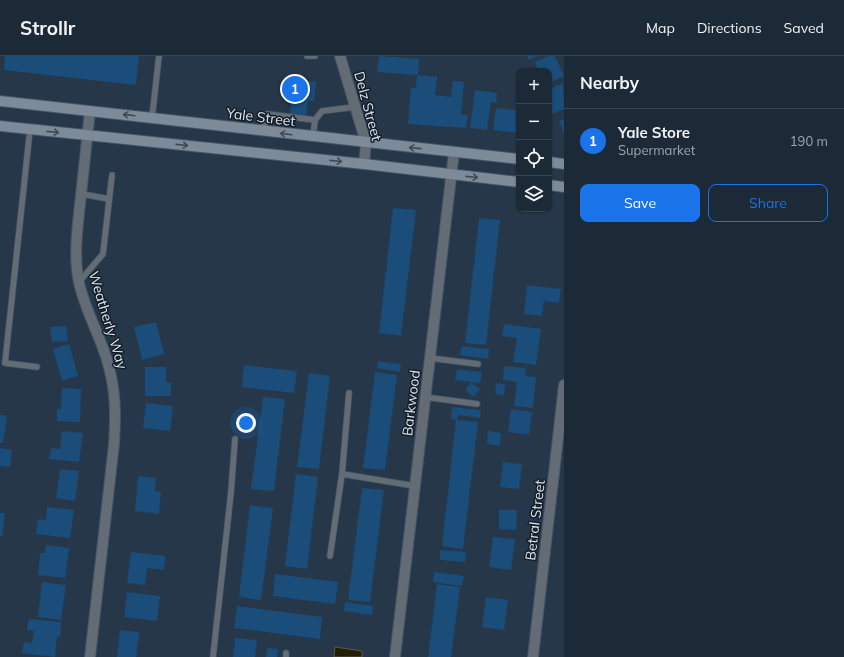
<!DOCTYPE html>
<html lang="en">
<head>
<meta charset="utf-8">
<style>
  :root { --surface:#1c2937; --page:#293542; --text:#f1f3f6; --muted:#a0a6ad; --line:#3a4552; --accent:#1a73e8 }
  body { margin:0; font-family:Mulish,sans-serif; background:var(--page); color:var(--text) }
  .controls { position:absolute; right:12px; top:12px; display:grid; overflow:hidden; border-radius:8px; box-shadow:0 1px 3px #0004 }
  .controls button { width:36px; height:36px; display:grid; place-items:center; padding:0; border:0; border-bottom:1px solid var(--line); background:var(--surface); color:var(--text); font:20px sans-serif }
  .you { position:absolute; left:246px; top:367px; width:14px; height:14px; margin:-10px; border:3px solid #fff; border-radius:50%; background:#1a73e8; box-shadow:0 0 0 6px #1a73e833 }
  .badge { display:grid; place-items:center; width:26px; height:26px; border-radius:50%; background:var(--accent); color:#fff; font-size:13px; font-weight:700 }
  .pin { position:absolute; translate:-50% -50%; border:2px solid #fff; box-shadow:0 1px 4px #0006 }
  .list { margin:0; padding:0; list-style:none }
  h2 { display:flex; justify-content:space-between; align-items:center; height:52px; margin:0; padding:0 16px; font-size:17px }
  h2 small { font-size:13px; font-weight:400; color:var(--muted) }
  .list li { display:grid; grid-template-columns:26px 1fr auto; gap:12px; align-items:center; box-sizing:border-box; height:64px; padding:0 16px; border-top:1px solid var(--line) }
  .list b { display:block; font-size:15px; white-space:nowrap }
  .list p { margin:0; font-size:13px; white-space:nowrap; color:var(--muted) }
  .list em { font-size:13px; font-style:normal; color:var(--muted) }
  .actions { display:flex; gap:8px; padding:12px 16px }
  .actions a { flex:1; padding:9px 0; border:1px solid var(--accent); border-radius:8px; text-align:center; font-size:14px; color:var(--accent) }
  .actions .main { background:var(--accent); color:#fff }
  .icon { flex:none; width:22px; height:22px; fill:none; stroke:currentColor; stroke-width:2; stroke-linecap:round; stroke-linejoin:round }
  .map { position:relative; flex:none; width:564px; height:601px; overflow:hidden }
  header { display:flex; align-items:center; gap:24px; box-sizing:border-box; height:56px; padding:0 20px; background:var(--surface); border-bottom:1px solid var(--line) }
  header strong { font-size:19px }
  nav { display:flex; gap:22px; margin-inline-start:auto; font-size:14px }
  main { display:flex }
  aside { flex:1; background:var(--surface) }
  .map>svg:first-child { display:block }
  .water { fill:#251e02; stroke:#5b5a4a }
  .building { fill:#1a4d7a }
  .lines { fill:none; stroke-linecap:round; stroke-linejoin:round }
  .lane-casing { stroke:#425364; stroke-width:7 }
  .street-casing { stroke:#425364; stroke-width:12 }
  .secondary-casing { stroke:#425364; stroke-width:12 }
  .lane { stroke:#636c75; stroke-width:5.5 }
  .street { stroke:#636c75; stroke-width:10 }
  .secondary { stroke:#7c8a99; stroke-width:10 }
  .oneway { stroke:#3e4954 }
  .labels { text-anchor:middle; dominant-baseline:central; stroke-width:3; stroke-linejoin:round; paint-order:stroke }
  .street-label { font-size:14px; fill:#dae5f1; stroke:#151e26 }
</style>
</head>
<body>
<header>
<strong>Strollr</strong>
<nav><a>Map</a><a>Directions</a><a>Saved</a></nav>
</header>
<main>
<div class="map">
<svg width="564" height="601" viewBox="0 0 564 601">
  <rect width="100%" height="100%" fill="#253749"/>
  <!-- water -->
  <path class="water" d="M335 591 362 595V601H334Z"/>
  <!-- building -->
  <g class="building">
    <path d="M5 0H139L136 29 4 14Z"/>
    <path d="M379 0 419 3 418 19 377 16Z"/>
    <path d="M527 0H538L528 4Z"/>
    <path d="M548 0H555L564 20 549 27V15H539L535 6Z"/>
    <path d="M417 19 437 21 435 39 451 41 453 25 464 26 461 59H468L466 72 408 68 411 31 416 32Z"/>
    <path d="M289 23 316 26 314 45H308L306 60 290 58 292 42 286 41Z"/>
    <path d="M563 27 564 53 549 59V33Z"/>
    <path d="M475 34 497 37 496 47 491 46 487 74 470 72Z"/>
    <path d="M496 52 519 55V77L493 74Z"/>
    <path d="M564 63V78L559 65Z"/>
    <path d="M393 152 416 154 401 280 379 277Z"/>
    <path d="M479 162 500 164 486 289 465 287Z"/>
    <path d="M527 229 561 233 559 247 544 245 542 260 524 258Z"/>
    <path d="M156 266 164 298 142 304 134 271Z"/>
    <path d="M504 268 541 273 536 309 513 306 517 282 502 280Z"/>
    <path d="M66 270 68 285 52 286 50 271Z"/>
    <path d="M69 288 78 320 62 325 53 293Z"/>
    <path d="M462 290 489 293 488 303 460 299Z"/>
    <path d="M378 305 401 308 400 316 377 312Z"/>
    <path d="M244 309 297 315 294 337 242 331Z"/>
    <path d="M504 310 526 312 525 320 536 321 533 352 514 350 517 326 503 324Z"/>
    <path d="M145 311H166V326L171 327V340H145Z"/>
    <path d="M457 313 482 316 480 327 455 324Z"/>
    <path d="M375 316 397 319 385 414 363 412Z"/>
    <path d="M309 317 330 320 319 413 297 411Z"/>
    <path d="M471 326 480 333 474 341 465 334Z"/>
    <path d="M496 327 505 328 504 339 495 338Z"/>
    <path d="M62 332 81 333 80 366 57 365V353H61Z"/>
    <path d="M263 341 285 343 274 435 251 433Z"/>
    <path d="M146 347 173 350 170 375 143 372Z"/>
    <path d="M452 351 481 354 480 362 458 359 457 364 478 366 463 493 442 490 456 364H457L451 363Z"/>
    <path d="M511 353 532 356 529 379 508 376Z"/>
    <path d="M0 359 7 360 3 387H0Z"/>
    <path d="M62 375 83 377 79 406 49 403 51 392 60 393Z"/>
    <path d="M488 375 501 377 500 390 487 388Z"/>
    <path d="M0 392 12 394 10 411 0 410Z"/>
    <path d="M503 406 522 408 519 433 500 431Z"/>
    <path d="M60 413 79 415 75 445 56 442Z"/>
    <path d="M296 418 318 421 307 513 285 510Z"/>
    <path d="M138 420 156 422 155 435 161 436 159 458 135 455Z"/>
    <path d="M362 432 384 434 370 546 348 544Z"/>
    <path d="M250 449 273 452 261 544 239 541Z"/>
    <path d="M47 451 74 454 70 482 36 478 38 463 46 464Z"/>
    <path d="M499 454H517L516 474 499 473Z"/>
    <path d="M0 457H5L2 480H0Z"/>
    <path d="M493 481 515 483 511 514 489 511Z"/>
    <path d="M46 489 69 492 65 522 38 519 40 497H45Z"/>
    <path d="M440 494 466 496 465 506 440 504Z"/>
    <path d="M131 496 165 500 164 514 147 512 145 529 127 527Z"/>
    <path d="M434 516 464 520 462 530 433 526Z"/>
    <path d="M275 518 338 526 335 548 273 540Z"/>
    <path d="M42 526 66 529 61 564 38 561Z"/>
    <path d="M437 528 460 531 451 601H428Z"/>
    <path d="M127 536 160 540 157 565 124 561Z"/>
    <path d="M486 541 508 544 504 574 482 571Z"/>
    <path d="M345 546 373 550 372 559 344 555Z"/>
    <path d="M237 550 322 561 320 583 234 572Z"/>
    <path d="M29 563 61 566 60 581 57 580 55 601 22 597 24 586 32 587 34 575 27 574Z"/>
    <path d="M120 574 139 576 136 601H117Z"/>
    <path d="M235 582 257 584 255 601H233Z"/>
    <path d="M267 592 278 593 277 601H266Z"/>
  </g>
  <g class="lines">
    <defs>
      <g id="lane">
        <path d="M307 0H315"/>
        <path d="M152 62 159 0"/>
        <path d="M30 73 5 307 37 311"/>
        <path d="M263 75 267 58 315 64 322 55 355 51"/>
        <path d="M313 81 315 64"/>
        <path d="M82 138 109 143"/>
        <path d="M79 226 103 198 112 119"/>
        <path d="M430 302 478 308"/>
        <path d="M425 341 477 348"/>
        <path d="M342 418 349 337"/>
        <path d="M330 500 342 418 415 430"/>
        <path d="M213 601 231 436 235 383"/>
        <path d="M286 601V597"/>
      </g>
      <g id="street">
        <path d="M340 0 366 87 364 108"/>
        <path d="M90 601 114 388C116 357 116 332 106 301 98 276 85 253 79 227 73 199 78 168 81 139 84 111 87 83 90 55"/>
        <path d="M395 601 454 96"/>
        <path d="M533 601 564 329"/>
      </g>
      <g id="secondary">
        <path d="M0 45 519 103"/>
        <path d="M0 70 364 108 519 126"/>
        <path d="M549 106 564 108"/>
        <path d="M549 129 564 131"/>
      </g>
    </defs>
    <!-- lane casing -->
    <use href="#lane" class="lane-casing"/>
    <!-- street casing -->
    <use href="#street" class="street-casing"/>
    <!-- secondary casing -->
    <use href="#secondary" class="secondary-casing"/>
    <!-- lane -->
    <use href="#lane" class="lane"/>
    <!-- street -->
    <use href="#street" class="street"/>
    <!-- secondary -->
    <use href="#secondary" class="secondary"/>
  </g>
  <!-- one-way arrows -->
  <defs><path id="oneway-shaft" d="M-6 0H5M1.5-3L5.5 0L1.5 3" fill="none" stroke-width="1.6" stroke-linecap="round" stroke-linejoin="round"/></defs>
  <g class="oneway">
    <use href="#oneway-shaft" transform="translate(129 59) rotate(-173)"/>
    <use href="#oneway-shaft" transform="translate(53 76) rotate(6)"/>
    <use href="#oneway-shaft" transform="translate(286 78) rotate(-173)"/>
    <use href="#oneway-shaft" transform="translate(182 89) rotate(6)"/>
    <use href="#oneway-shaft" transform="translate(415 92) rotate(-174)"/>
    <use href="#oneway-shaft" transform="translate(336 105) rotate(6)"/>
    <use href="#oneway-shaft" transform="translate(472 121) rotate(6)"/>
  </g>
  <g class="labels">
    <!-- street labels -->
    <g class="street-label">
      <text transform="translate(368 50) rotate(75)">Delz Street</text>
      <text transform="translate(261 61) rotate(7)">Yale Street</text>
      <text transform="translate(108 264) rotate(73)">Weatherly Way</text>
      <text transform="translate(411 347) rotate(-83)">Barkwood</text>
      <text transform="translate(535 464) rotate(-83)">Betral Street</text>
    </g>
  </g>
</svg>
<div class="controls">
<button>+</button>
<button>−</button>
<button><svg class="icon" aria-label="locate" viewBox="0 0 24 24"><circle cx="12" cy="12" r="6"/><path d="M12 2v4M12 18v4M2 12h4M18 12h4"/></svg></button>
<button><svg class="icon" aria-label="layers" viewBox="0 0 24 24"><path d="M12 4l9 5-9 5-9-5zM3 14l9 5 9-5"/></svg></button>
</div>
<div class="you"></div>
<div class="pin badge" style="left:295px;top:33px">1</div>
</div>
<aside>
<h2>Nearby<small></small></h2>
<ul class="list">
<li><span class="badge">1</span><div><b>Yale Store</b><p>Supermarket</p></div><em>190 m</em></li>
</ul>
<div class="actions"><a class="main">Save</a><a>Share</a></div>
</aside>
</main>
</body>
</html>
